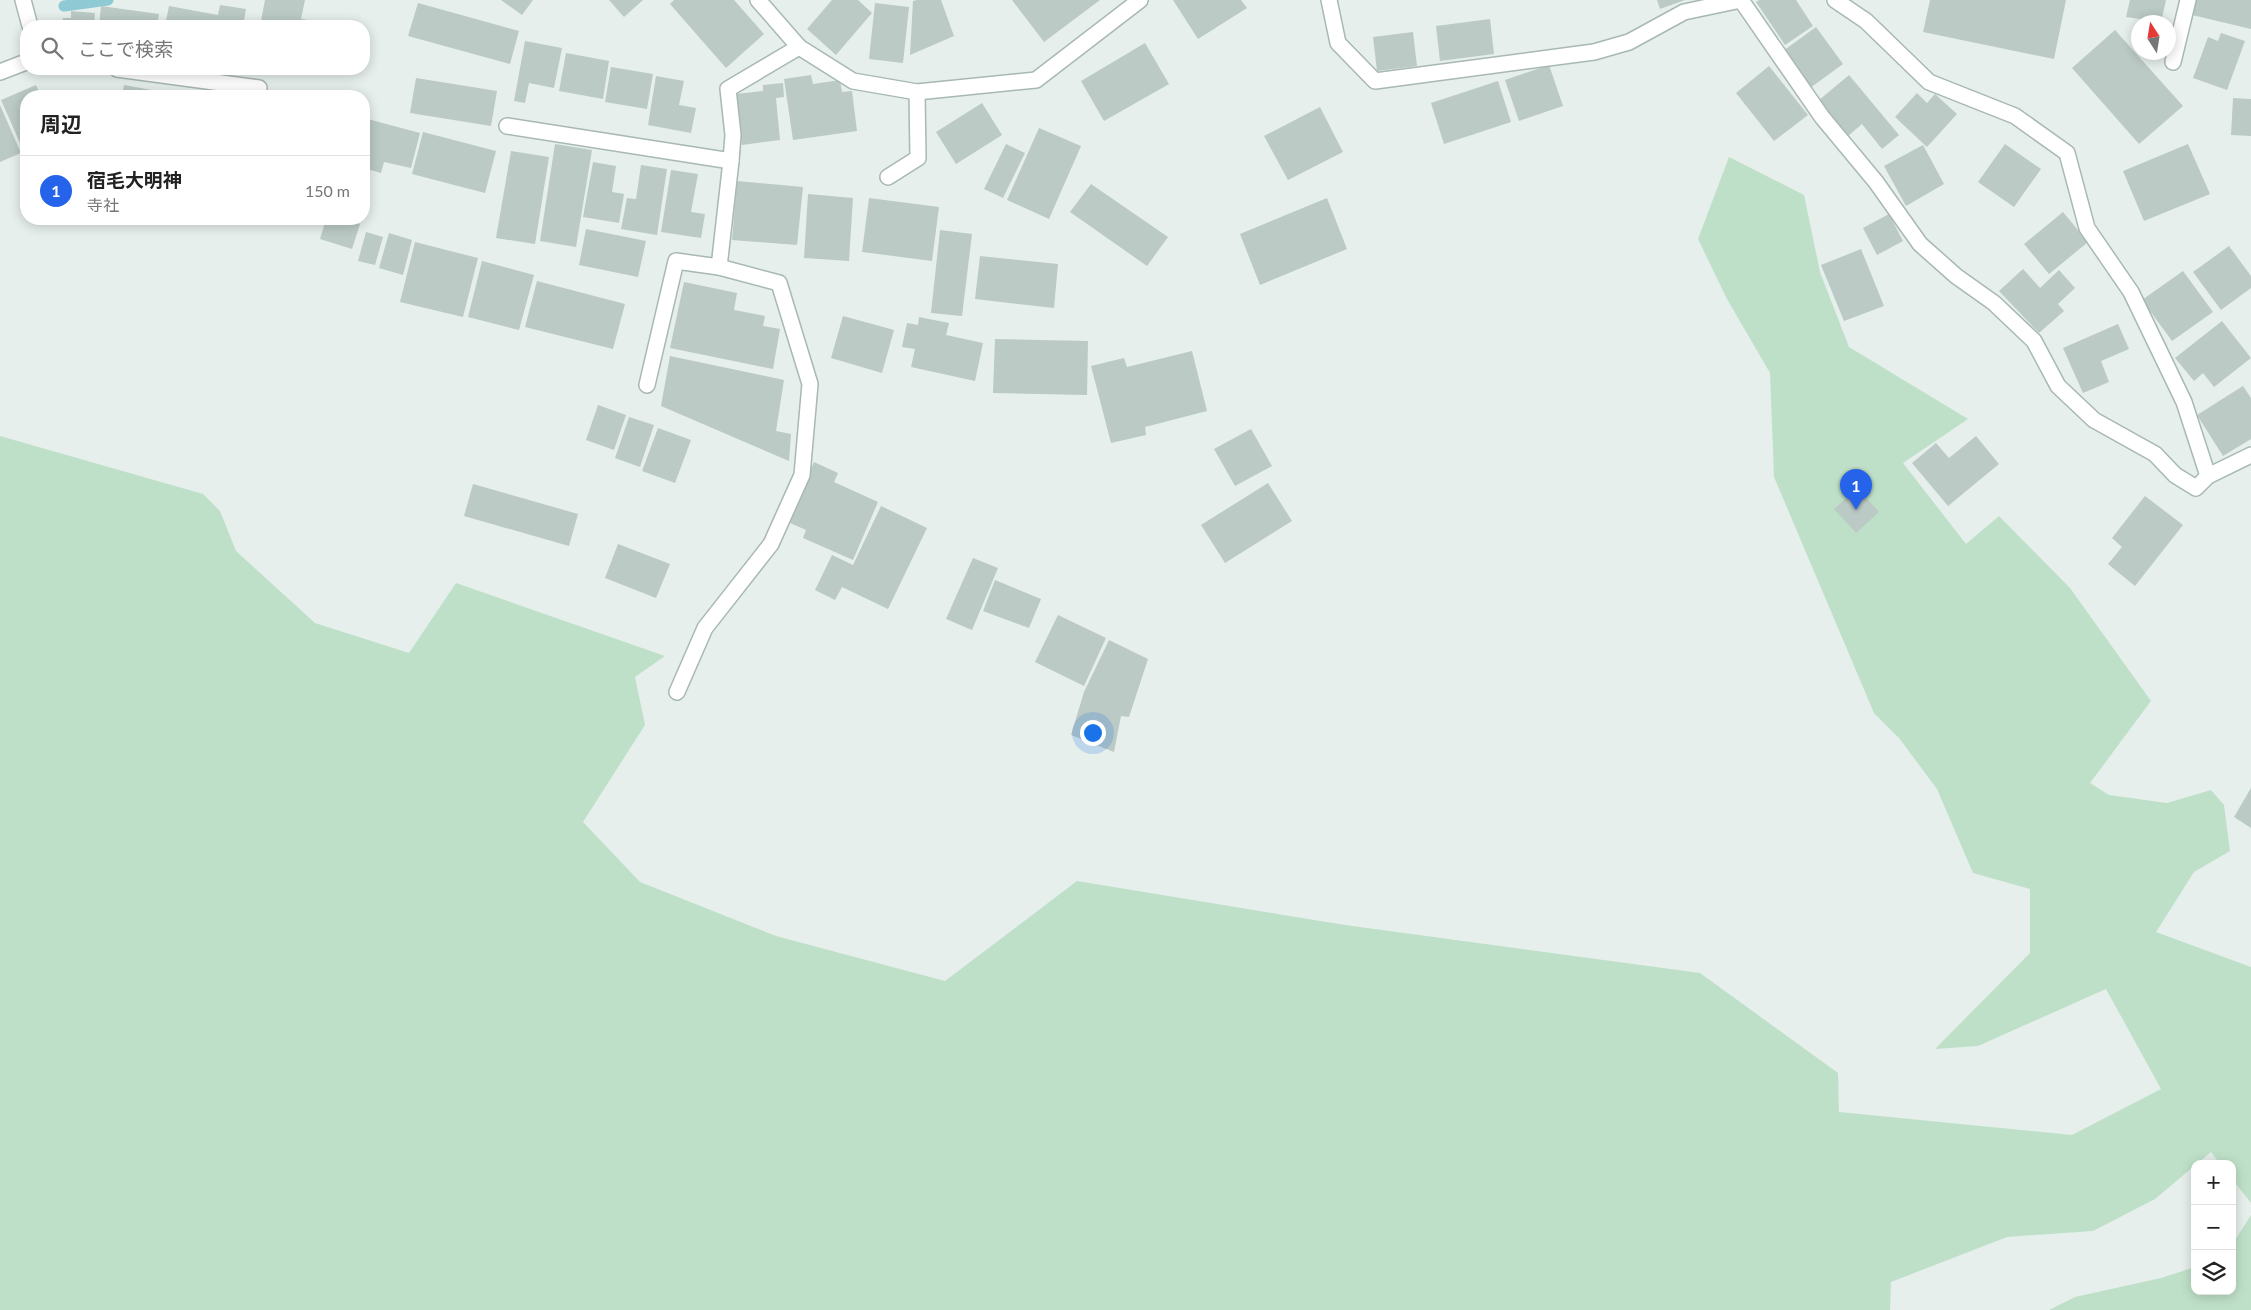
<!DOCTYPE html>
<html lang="ja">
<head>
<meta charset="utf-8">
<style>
  :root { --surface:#fff; --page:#f2f2f2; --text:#222; --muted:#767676; --line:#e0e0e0; --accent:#2563eb }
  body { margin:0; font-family:Lato,"Noto Sans JP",sans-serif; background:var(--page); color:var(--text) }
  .controls { position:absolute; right:15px; bottom:15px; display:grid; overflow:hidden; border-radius:10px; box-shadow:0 2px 12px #0003 }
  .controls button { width:45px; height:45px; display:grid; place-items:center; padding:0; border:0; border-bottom:1px solid var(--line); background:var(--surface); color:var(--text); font:25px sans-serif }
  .compass { position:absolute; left:2131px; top:15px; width:45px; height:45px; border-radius:50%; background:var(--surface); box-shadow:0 2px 12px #0003; rotate:348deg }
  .you { position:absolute; left:1092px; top:732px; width:18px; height:18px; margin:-12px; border:4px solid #fff; border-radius:50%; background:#1a73e8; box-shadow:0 0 0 8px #1a73e833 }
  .badge { display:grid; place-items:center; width:32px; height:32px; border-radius:50%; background:var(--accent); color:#fff; font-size:16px; font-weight:700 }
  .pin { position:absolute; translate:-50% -41px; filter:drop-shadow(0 1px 2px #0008) }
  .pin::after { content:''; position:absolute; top:26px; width:18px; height:15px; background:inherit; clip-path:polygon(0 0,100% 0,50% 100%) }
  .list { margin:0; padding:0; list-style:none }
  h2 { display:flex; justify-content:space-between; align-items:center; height:65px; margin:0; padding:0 20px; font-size:21px }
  h2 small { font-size:16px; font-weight:400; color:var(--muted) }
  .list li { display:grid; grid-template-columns:32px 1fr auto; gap:15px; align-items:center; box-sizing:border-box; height:70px; padding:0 20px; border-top:1px solid var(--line) }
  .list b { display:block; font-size:19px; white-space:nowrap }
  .list p { margin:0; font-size:16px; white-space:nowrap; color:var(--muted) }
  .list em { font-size:16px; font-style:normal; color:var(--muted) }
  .icon { flex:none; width:28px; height:28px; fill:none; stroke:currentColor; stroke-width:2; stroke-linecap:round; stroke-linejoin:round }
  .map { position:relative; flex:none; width:2251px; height:1310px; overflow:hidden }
  .search { position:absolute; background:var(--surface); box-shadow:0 2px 12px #0003; left:20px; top:20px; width:350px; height:55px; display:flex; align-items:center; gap:12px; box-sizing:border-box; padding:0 18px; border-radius:20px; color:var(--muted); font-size:19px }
  .panel { position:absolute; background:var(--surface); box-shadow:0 2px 12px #0003; left:20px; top:90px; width:350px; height:135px; border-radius:20px }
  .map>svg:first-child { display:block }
  .green { fill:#bfe0c8 }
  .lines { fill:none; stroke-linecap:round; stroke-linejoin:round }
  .stream { stroke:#8ec9d4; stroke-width:11 }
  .building { fill:#bbcac4 }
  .minor-casing { stroke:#a8b8b2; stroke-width:18 }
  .minor { stroke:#fff; stroke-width:15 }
</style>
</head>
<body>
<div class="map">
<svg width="2251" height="1310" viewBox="0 0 2251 1310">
  <rect width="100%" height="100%" fill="#e6efeb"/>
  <!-- green -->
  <g class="green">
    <path d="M1729 157 1804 195 1820 272 1849 347 1968 419 1903 463 1966 544 1999 516 2070 588 2151 701 2090 783 2109 795 2167 803 2211 790 2224 805 2230 851 2194 872 2156 932 2251 967V1203L2232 1179V1164H2220L2211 1152 2155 1199 2093 1231 2007 1237 1891 1282 1890 1310H0V436L203 494 220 511 236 551 315 623 409 653 456 583 665 656 635 677 645 725 583 822 640 882 776 936 945 981 1077 881 1345 925 1700 973 1838 1073 1839 1112 2072 1135 2161 1089 2106 989 1978 1046 1935 1049 2030 953V889L1973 873 1937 789 1899 738 1874 713 1774 477 1770 373 1727 299 1698 239Z"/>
    <path d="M2251 1215V1310H2049L2075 1297 2161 1278 2195 1267V1291H2232V1245Z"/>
  </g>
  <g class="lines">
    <!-- stream -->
    <path class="stream" d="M64 6 108 0"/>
  </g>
  <!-- building -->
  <g class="building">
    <path d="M265 0H305L301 19 308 20 307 26H260Z"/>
    <path d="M501 0H533L522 15Z"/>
    <path d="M609 0H643L624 17Z"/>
    <path d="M674 0H734L764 34 726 68 670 4Z"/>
    <path d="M832 0H858L872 13 836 55 807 29Z"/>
    <path d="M917 0H941L954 36 910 55 913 1Z"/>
    <path d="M1012 0H1100L1044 42Z"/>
    <path d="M1173 0H1241L1247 8 1198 39Z"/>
    <path d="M1657 0H1685L1660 9Z"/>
    <path d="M1759 0H1796L1813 26 1785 45 1756 2Z"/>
    <path d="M1930 0H2066L2054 59 1923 32Z"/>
    <path d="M2130 0H2166L2161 22 2126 17Z"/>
    <path d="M2195 0H2251V29L2192 15Z"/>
    <path d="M418 3 519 31 510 64 408 36Z"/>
    <path d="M875 3 909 7 903 63 869 59Z"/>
    <path d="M220 5 246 9 243 26H165L169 6 218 15Z"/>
    <path d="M101 6 159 14 157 26H99Z"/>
    <path d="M71 11 95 13 94 26H62L63 18H71Z"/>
    <path d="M1490 19 1494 54 1440 61 1436 26Z"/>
    <path d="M1816 27 1843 64 1810 88 1783 51Z"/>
    <path d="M2115 30 2183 106 2139 144 2072 68Z"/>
    <path d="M1413 32 1417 66 1377 71 1373 37Z"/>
    <path d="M2221 33 2245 41 2227 90 2193 78 2208 37 2218 41Z"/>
    <path d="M525 41 562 48 554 88 529 83 525 103 514 101Z"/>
    <path d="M1145 43 1169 84 1104 121 1081 81Z"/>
    <path d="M566 53 609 61 603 99 559 91Z"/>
    <path d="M1549 65 1563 106 1519 121 1505 80Z"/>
    <path d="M1769 66 1808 115 1774 141 1736 93Z"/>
    <path d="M611 67 653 74 647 109 605 102Z"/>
    <path d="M811 75 813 84 840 80 842 92 852 91 857 131 793 140 784 79Z"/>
    <path d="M1849 75 1899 135 1882 149 1862 124 1848 136 1818 101Z"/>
    <path d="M656 76 684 81 679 105 696 108 691 133 648 125Z"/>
    <path d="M416 78 497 91 491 126 410 113Z"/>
    <path d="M1498 81 1511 122 1444 144 1431 103Z"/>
    <path d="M783 83 784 97 776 98 780 140 742 145 736 94 763 91V85Z"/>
    <path d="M36 85 41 96H26V151L24 152 1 100Z"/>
    <path d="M124 85 174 94V96H122Z"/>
    <path d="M1917 93 1927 103 1935 94 1957 114 1927 147 1895 117Z"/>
    <path d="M2233 98 2251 99V136L2231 135Z"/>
    <path d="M982 103 1002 135 956 164 936 132Z"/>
    <path d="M0 105 21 153 0 162Z"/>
    <path d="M1320 107 1343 152 1288 180 1264 136Z"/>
    <path d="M364 118 420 133 411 168 384 162 381 173 364 168Z"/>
    <path d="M1039 128 1081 146 1049 219 1007 200Z"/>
    <path d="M423 132 496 151 485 193 412 174Z"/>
    <path d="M555 144 592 150 576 247 540 241Z"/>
    <path d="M1006 144 1025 153 1003 198 984 189Z"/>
    <path d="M2005 144 2041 169 2014 207 1978 182Z"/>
    <path d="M2188 144 2210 194 2144 221 2123 171Z"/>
    <path d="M1923 145 1944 184 1906 206 1884 166Z"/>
    <path d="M511 151 549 157 535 244 496 238Z"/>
    <path d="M593 162 616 166 612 192 624 194 619 223 583 217Z"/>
    <path d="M641 165 667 169 657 235 621 229 627 198 636 199Z"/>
    <path d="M671 170 698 174 691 212 705 214 701 238 661 232Z"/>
    <path d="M737 181 803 187 797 245 732 240Z"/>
    <path d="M1091 184 1168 237 1147 266 1070 212Z"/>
    <path d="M808 194 853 198 849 261 804 258Z"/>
    <path d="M869 198 939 207 932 261 862 252Z"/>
    <path d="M1327 198 1347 249 1260 285 1240 234Z"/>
    <path d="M2063 212 2088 242 2049 274 2024 244Z"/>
    <path d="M1889 214 1903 241 1877 255 1863 228Z"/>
    <path d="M326 219H343L360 224 352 249 320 239Z"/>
    <path d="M586 229 646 241 638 277 579 265Z"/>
    <path d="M940 230 972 234 962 316 931 313Z"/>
    <path d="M366 232 383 237 375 265 358 261Z"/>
    <path d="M389 233 412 240 403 275 379 268Z"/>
    <path d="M415 242 478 258 463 317 400 302Z"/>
    <path d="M2229 246 2251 276V288L2221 310 2193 272Z"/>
    <path d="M1861 249 1884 306 1844 321 1821 265Z"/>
    <path d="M980 256 1058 264 1054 308 975 299Z"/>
    <path d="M482 261 534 275 519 330 468 317Z"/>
    <path d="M2023 269 2040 288 2059 270 2075 288 2058 304 2064 311 2039 333 1999 291Z"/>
    <path d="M2183 271 2213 312 2172 341 2142 300Z"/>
    <path d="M537 281 625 304 613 349 525 327Z"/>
    <path d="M684 282 737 293 734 310 765 316 763 326 780 329 773 369 670 348Z"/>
    <path d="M843 316 894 330 882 373 831 358Z"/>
    <path d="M919 317 949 323 946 335 983 343 975 381 911 367 915 349 902 347 907 323 918 325Z"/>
    <path d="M2222 321 2251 358 2214 387 2203 373 2194 381 2175 358Z"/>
    <path d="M2118 324 2129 349 2101 361 2109 382 2083 393 2063 348Z"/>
    <path d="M995 339 1088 341 1087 395 993 393Z"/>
    <path d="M1192 351 1207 411 1145 427 1146 435 1111 443 1091 366 1124 358 1127 367Z"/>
    <path d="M670 356 784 380 776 431 791 434 789 461 661 406Z"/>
    <path d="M2243 386 2251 398V439L2223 456 2197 415Z"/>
    <path d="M598 405 626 415 614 450 586 440Z"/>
    <path d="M629 417 654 425 640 467 615 458Z"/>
    <path d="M658 428 691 440 675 483 642 471Z"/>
    <path d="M1251 429 1272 466 1235 486 1214 449Z"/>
    <path d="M1976 436 1999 464 1948 506 1912 463 1936 443 1949 458Z"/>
    <path d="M814 462 838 473 834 482 878 502 853 560 803 538 806 530 788 522Z"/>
    <path d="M1268 483 1292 521 1225 563 1201 525Z"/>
    <path d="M473 484 578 514 569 546 464 516Z"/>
    <path d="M1857 488 1879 512 1856 533 1834 509Z"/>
    <path d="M2145 496 2183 525 2135 586 2108 564 2122 547 2112 538Z"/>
    <path d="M881 506 927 528 888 609 842 587 835 600 815 590 832 555 853 565Z"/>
    <path d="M618 544 670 564 656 598 605 578Z"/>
    <path d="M973 558 998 568 972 630 946 619Z"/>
    <path d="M995 580 1041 599 1029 628 983 611Z"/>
    <path d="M1058 615 1106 638 1084 686 1035 662Z"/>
    <path d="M1109 640 1148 659 1129 717 1121 716 1114 752 1071 735 1084 692Z"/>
    <path d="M2251 788V828L2234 817Z"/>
  </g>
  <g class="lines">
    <defs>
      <g id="minor">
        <path d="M23 0 30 26"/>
        <path d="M758 0 799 47 853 81 917 92 1036 80 1140 0"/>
        <path d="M1329 0 1338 43 1375 81 1594 52 1629 42 1684 12 1741 0 1822 117 1876 182 1920 244 1956 276 1994 303 2034 341 2058 386 2094 420 2155 454 2175 475 2196 488 2208 476"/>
        <path d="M1835 0 1866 21 1929 82 2015 116 2067 153 2087 228 2131 292 2184 402 2208 476 2251 455"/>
        <path d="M2173 62 2188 0"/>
        <path d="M117 69 259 88"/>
        <path d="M0 72 26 62"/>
        <path d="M507 126 731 161 733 135 728 89 799 47"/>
        <path d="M888 177 918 158 917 92"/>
        <path d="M647 385 676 261 719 267 731 161"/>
        <path d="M677 692 705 628 771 544 802 475 810 384 779 283 719 267"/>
      </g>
    </defs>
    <!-- minor casing -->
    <use href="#minor" class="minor-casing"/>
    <!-- minor -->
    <use href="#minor" class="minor"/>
  </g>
</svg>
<div class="controls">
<button>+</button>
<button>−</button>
<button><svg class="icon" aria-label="layers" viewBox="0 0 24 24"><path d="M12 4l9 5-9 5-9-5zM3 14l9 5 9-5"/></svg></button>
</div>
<svg class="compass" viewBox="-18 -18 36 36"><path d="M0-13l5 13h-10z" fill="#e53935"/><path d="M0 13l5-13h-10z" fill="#767676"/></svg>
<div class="you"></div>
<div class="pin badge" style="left:1856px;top:510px">1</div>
<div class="search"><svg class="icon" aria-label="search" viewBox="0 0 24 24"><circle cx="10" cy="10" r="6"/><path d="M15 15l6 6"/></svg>ここで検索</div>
<section class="panel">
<h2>周辺<small></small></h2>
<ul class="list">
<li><span class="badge">1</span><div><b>宿毛大明神</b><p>寺社</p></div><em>150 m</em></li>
</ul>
</section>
</div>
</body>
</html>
